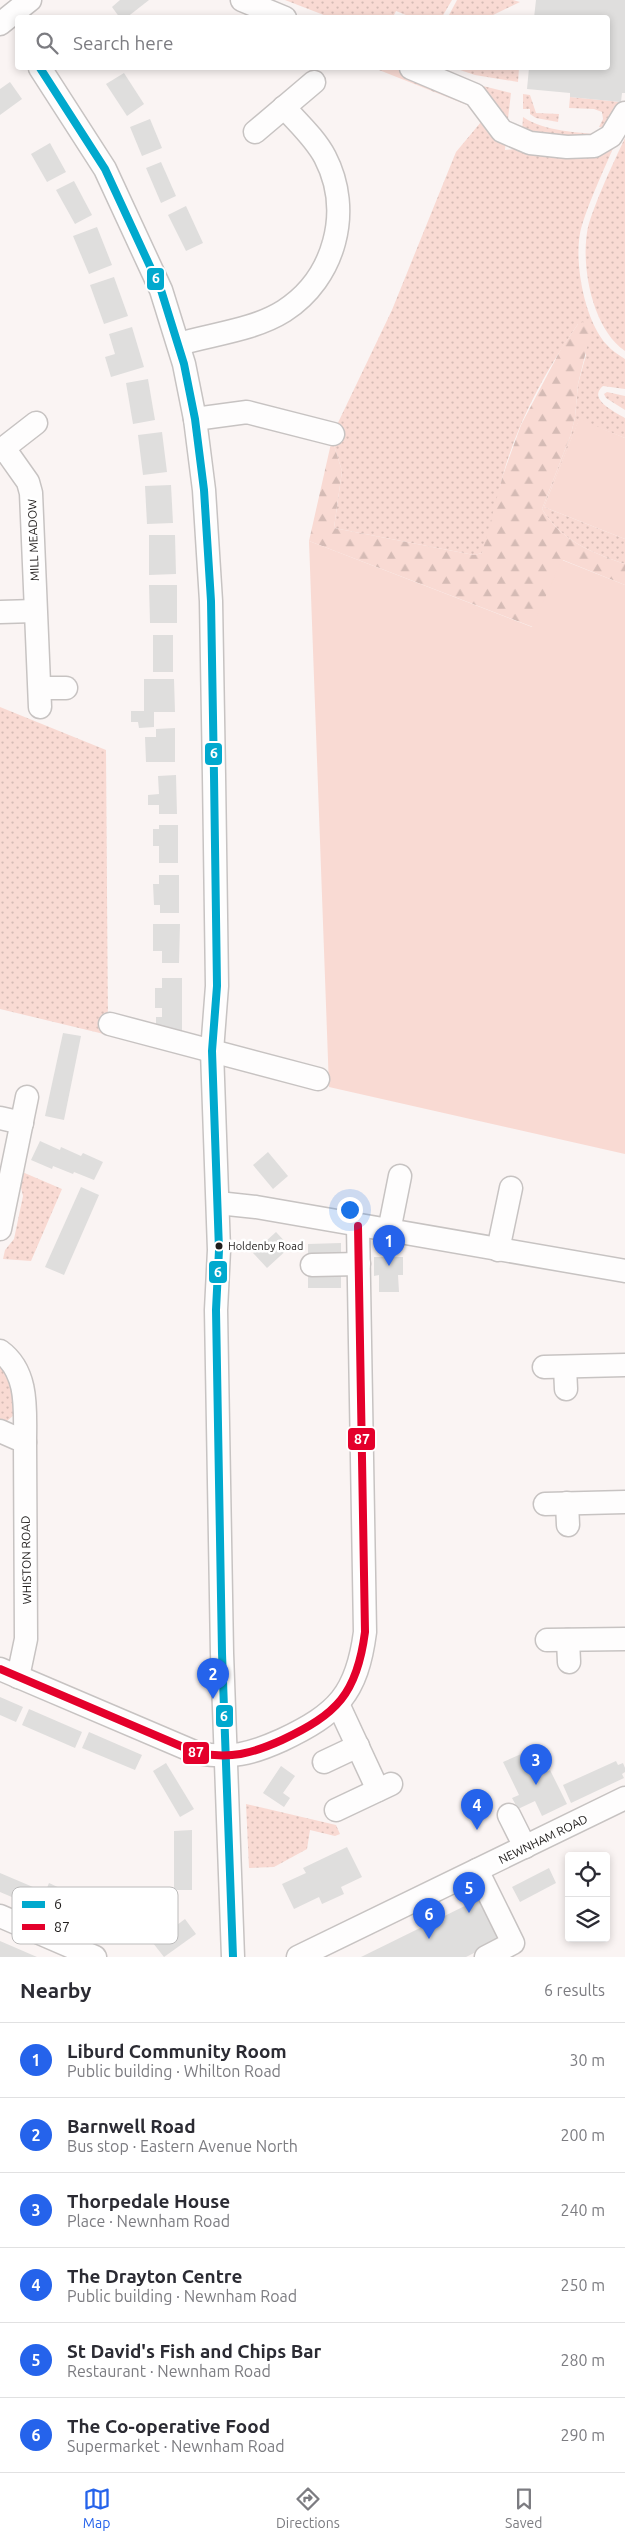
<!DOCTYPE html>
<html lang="en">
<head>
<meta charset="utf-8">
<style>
  :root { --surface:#fff; --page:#f7f7f7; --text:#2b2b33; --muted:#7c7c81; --line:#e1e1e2; --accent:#2563eb }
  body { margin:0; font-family:Ubuntu,sans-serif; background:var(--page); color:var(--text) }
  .controls { position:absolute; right:15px; bottom:15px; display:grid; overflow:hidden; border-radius:5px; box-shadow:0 2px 8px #0003 }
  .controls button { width:45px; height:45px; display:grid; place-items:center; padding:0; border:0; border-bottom:1px solid var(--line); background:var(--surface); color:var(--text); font:25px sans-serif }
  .you { position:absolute; left:349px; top:1209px; width:18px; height:18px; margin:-12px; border:4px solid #fff; border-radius:50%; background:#1a73e8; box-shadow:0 0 0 8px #1a73e833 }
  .badge { display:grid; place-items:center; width:32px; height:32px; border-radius:50%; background:var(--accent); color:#fff; font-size:16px; font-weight:700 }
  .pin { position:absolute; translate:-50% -41px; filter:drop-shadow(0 1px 2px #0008) }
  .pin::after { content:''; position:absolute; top:26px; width:18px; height:15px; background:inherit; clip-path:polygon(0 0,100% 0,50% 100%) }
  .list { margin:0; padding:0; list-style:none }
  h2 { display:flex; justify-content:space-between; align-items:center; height:65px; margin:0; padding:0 20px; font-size:21px }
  h2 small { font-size:16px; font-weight:400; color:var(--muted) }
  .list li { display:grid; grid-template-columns:32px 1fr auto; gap:15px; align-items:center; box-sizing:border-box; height:75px; padding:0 20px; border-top:1px solid var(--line) }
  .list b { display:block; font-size:19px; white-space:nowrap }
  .list p { margin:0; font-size:16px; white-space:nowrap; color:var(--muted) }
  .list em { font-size:16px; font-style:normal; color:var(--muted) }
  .icon { flex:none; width:28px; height:28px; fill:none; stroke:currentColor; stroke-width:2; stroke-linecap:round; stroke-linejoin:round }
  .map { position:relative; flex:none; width:625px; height:1957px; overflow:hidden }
  .search { position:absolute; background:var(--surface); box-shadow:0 2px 8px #0003; left:15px; right:15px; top:15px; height:55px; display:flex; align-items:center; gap:12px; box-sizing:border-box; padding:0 18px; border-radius:5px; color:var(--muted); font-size:19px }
  .sheet { height:515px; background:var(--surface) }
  nav { display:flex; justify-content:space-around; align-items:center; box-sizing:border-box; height:70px; border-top:1px solid var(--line); background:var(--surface); font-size:14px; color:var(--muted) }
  nav a { display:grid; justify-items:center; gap:2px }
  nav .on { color:var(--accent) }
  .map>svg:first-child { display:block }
  .grass { fill:url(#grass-dots) }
  .forest { fill:url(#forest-firs) }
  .garden { fill:#f9dad3 }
  .building { fill:#dfdedd }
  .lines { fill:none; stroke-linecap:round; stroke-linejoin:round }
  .minor-casing { stroke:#c7c3c2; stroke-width:25 }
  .minor { stroke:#fefdfd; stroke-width:22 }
  .bus-1-casing { stroke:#fff; stroke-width:11 }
  .bus-2-casing { stroke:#fff; stroke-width:11 }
  .bus-1 { stroke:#00a9ce; stroke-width:8 }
  .bus-2 { stroke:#e4002b; stroke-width:8 }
  .bus-dot { fill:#201d1c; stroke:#fff; stroke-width:2 }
  .labels { text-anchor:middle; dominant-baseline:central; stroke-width:5; stroke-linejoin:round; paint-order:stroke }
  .bus-label { font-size:11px; fill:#201d1c; stroke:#fff; text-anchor:start }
  .street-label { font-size:12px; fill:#201d1c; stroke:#fff }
  .key { fill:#fff; stroke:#bcbbbb; stroke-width:1 }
  .key-label { font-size:14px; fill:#201d1c }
  .line-badge { stroke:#fff; stroke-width:2 }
  .badge-label { font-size:14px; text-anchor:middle; font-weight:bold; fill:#fff }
</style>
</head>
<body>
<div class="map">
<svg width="625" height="1957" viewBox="0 0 625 1957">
  <defs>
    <pattern id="grass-dots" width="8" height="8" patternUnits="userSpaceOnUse" patternTransform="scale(1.25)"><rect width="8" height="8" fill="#f9dad3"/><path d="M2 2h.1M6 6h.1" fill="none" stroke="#d5bbb5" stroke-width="1.8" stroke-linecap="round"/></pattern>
    <pattern id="forest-firs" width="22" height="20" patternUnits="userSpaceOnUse" patternTransform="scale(1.25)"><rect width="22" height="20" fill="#f9dad3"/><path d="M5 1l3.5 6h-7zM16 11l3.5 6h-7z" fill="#d5bbb5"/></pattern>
  </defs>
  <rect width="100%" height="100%" fill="#faf4f3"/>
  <!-- grass -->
  <g class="grass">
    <path d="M285 0H452L442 17H411L396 11 393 17H329Z"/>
    <path d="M457 0H513L520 2 489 17H448Z"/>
    <path d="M454 68H519L518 82 475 75Z"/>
    <path d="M471 83 511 93 507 127Z"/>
    <path d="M523 94 530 95 536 113 559 114 558 122 536 118 530 114V109H523Z"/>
    <path d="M570 97 621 102 609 128 599 127 603 119 602 112 594 109 569 108Z"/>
    <path d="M486 116 506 139 505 150 617 139C605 168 591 196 582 225 572 256 584 321 607 345 612 351 619 355 625 359V389L603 386C587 399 615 412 625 418V438L579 420 544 507 625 539V564C590 552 562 541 542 509L571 434 575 417 578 384 586 355 578 324C546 370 518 421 503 475 496 500 494 530 482 553L474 555 334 528 342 471 332 439 335 429 392 310 456 152Z"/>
    <path d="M523 117C546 132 577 132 604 135L599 138 522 134Z"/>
    <path d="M625 138V351C592 329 580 264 588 227 594 204 614 161 625 138Z"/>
    <path d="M607 392 625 396V410L606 398 604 394Z"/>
    <path d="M0 707 106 750 108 1035 0 1009Z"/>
    <path d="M20 1171 62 1189 31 1261 3 1259 5 1250 14 1239 23 1196 19 1179Z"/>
    <path d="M0 1364 14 1385V1415L7 1421 0 1420Z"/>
    <path d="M246 1804 336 1825 340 1834 335 1836 310 1830 307 1849 274 1867 249 1868Z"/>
  </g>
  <!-- forest -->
  <g class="forest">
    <path d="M374 68H393L458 94 467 105Z"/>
    <path d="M583 322 590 326 591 331 578 384 575 417 571 434 542 509C562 541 590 552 625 564V585L563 560 533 627 309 541 332 439 342 471 334 528 474 555 482 553 503 475 521 425 561 349 578 324Z"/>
  </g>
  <!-- garden -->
  <g class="garden">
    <path d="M579 419 625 438V539L544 507Z"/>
    <path d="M309 541 532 627 562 560 625 585V1154L329 1087Z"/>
  </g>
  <!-- building -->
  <g class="building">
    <path d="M120 0H149L126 18H120L112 7Z"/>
    <path d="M536 0H625V93H622L621 102 570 97V93L527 89 529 68H608V18H534Z"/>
    <path d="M124 73 144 104 127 116 106 84Z"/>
    <path d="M10 82 22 99 0 115V89Z"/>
    <path d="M150 119 162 148 142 156 130 127Z"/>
    <path d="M50 143 66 172 47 182 31 154Z"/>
    <path d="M161 162 176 196 161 203 146 168Z"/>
    <path d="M74 181 92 215 75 224 56 190Z"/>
    <path d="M186 206 203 243 186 251 168 215Z"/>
    <path d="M97 227 112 265 89 274 73 236Z"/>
    <path d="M114 277 128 316 104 324 90 285Z"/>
    <path d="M132 327 144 367 111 377 105 357 115 354 109 334Z"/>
    <path d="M148 379 155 420 133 424 126 383Z"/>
    <path d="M162 432 167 472 143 475 138 435Z"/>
    <path d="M171 485 173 523 147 524 145 486Z"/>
    <path d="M149 535H175L176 574 149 575Z"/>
    <path d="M149 585H177V623H150Z"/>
    <rect x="153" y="635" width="20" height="37"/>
    <path d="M144 679H174L175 712H154V727L139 728 138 722H131V711H144Z"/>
    <path d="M175 728V762H146L145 737H156V729Z"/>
    <path d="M176 775 177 814H159V805H148V795L159 794 158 776Z"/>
    <path d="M159 825H178V863H159V846H153V829H159Z"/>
    <path d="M159 875H179V913H160V905H154L153 884H159Z"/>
    <path d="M153 924H180L179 963H162V951H153Z"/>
    <path d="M162 978H182V1037L156 1031V1017H162V1008H155V988H162Z"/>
    <path d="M63 1033 81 1036 64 1120 45 1116Z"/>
    <path d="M40 1141 60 1150 61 1147 81 1156 83 1153 103 1162 94 1180 74 1172 73 1174 53 1166 52 1169 31 1160Z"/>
    <path d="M268 1152 288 1176 273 1189 253 1165Z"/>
    <path d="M81 1187 99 1195 64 1275 45 1267Z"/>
    <path d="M276 1232 290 1247 267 1268 253 1253Z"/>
    <path d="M341 1243V1256H308V1244Z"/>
    <path d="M374 1257H403V1275H398L399 1292H379V1275L374 1276Z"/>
    <path d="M341 1275V1288H308V1276Z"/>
    <path d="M0 1697 23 1707 16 1722 0 1715Z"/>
    <path d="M29 1709 82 1732 75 1748 22 1725Z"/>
    <path d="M89 1732 142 1755 135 1770 82 1748Z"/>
    <path d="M528 1751 540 1775 550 1770 567 1804 542 1816 535 1801 518 1809 512 1798 519 1795 503 1762Z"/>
    <path d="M616 1761 618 1765 623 1763 625 1768V1772L622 1774 624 1778 571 1803 563 1785Z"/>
    <path d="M166 1763 194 1809 180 1817 153 1771Z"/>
    <path d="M281 1766 295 1776 283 1793 290 1798 284 1807 263 1793Z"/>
    <path d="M192 1830V1890H174V1831Z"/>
    <path d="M347 1847 362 1877 341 1887 344 1894 322 1904 319 1897 294 1909 282 1884 306 1873 303 1868Z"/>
    <path d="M549 1868 556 1883 520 1902 512 1887Z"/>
    <path d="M0 1873 40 1890 33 1906 0 1892Z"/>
    <path d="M49 1883 64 1890 60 1899 124 1927 117 1943 38 1909Z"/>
    <path d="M481 1898 502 1939 466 1957H361Z"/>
    <path d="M185 1919 196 1934 164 1957 153 1943Z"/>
    <path d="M0 1941 37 1957H0Z"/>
  </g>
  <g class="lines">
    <defs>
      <g id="minor">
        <path d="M242 0 285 18"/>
        <path d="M0 24 30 0"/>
        <path d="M40 68 105 169 161 290 184 364 195 419 204 490 211 601 214 776 217 986 212 1051 219 1250 216 1310 222 1653 233 1957"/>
        <path d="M411 68 475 95 502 131 530 143 567 147 594 146 611 136 625 113"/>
        <path d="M255 132 314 82"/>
        <path d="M179 344C213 334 254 330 284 311 335 278 353 211 325 157 315 138 298 123 284 107"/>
        <path d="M195 419 247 412 333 434"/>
        <path d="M4 448 28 482 31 493 40 707"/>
        <path d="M0 451 36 423"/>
        <path d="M0 612 35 611"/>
        <path d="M40 688H66"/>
        <path d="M110 1024 318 1079"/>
        <path d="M0 1118 22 1123"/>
        <path d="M218 1203 256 1207 625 1271"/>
        <path d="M0 1229 27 1097"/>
        <path d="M389 1231 400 1176"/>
        <path d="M498 1250 511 1188"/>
        <path d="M312 1265 359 1264"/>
        <path d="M0 1351C29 1372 25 1410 25 1442"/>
        <path d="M544 1367 625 1365"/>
        <path d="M565 1367 566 1389"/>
        <path d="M0 1431 25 1442 26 1639 18 1677"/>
        <path d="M567 1503 568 1525"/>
        <path d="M545 1504 625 1502"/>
        <path d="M547 1640 625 1639"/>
        <path d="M568 1640 569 1662"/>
        <path d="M0 1669 197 1753C231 1759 251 1754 282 1740 337 1714 357 1694 365 1632L358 1226"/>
        <path d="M338 1704 378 1790"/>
        <path d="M324 1762 358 1746"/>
        <path d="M336 1810 391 1784"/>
        <path d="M509 1815 525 1847"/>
        <path d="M477 1870 513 1943 486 1957"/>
        <path d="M0 1916 95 1957"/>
        <path d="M298 1957 625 1798"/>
      </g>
    </defs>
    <!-- minor casing -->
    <use href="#minor" class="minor-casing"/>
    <!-- minor -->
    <use href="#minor" class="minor"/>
    <defs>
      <path id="bus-1" d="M40 68 105 169 161 290 184 364 195 419 204 490 211 601 214 776 217 986 212 1051 219 1250 216 1310 222 1653 233 1957"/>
      <path id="bus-2" d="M0 1669 197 1753C231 1759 251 1754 282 1740 337 1714 357 1694 365 1632L358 1226"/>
    </defs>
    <!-- bus-1 casing -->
    <use href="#bus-1" class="bus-1-casing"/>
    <!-- bus-2 casing -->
    <use href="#bus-2" class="bus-2-casing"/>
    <!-- bus-1 -->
    <use href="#bus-1" class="bus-1"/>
    <!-- bus-2 -->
    <use href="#bus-2" class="bus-2"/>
  </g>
  <!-- markers -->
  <circle class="bus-dot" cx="219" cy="1246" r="4.5"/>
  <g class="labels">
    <!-- bus labels -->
    <g class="bus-label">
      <text x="228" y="1246">Holdenby Road</text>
    </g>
    <!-- street labels -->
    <g class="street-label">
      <text transform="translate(33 540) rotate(-92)">MILL MEADOW</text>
      <text transform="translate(26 1560) rotate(-91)">WHISTON ROAD</text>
      <text transform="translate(543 1839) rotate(-26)">NEWNHAM ROAD</text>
    </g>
  </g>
  <!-- legend -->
  <rect x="12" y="1887" width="166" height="57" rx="8" class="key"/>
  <rect x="22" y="1901" width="23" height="7" fill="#00a9ce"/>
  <rect x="22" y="1924" width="23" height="6" fill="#e4002b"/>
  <g class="key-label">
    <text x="54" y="1909">6</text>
    <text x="54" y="1932">87</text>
  </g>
  <g class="line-badge">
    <rect x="146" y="267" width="19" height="24" rx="5" fill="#00a9ce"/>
    <rect x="204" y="742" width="19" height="24" rx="5" fill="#00a9ce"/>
    <rect x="208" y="1260" width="20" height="24" rx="5" fill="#00a9ce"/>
    <rect x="347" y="1427" width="29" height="24" rx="5" fill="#e4002b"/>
    <rect x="215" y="1704" width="19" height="24" rx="5" fill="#00a9ce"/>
    <rect x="182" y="1741" width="28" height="24" rx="5" fill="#e4002b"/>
  </g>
  <g class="badge-label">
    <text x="156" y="283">6</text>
    <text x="214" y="758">6</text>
    <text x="218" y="1277">6</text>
    <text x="362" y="1444">87</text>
    <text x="224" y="1721">6</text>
    <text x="196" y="1757">87</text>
  </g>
</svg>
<div class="controls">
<button><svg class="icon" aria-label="locate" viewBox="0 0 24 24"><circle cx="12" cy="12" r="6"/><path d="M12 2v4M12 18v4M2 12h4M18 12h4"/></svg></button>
<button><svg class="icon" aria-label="layers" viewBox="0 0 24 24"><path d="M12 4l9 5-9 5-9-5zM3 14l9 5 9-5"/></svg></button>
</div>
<div class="you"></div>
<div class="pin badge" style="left:389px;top:1266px">1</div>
<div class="pin badge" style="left:213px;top:1699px">2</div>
<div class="pin badge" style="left:536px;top:1785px">3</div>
<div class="pin badge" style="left:477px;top:1830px">4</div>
<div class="pin badge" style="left:469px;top:1913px">5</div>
<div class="pin badge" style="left:429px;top:1939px">6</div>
<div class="search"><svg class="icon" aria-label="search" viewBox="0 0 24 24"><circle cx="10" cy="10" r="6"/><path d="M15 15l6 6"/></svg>Search here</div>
</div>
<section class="sheet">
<h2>Nearby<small>6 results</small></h2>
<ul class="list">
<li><span class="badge">1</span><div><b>Liburd Community Room</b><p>Public building · Whilton Road</p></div><em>30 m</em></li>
<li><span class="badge">2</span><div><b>Barnwell Road</b><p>Bus stop · Eastern Avenue North</p></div><em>200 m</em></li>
<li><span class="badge">3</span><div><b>Thorpedale House</b><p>Place · Newnham Road</p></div><em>240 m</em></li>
<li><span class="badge">4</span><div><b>The Drayton Centre</b><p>Public building · Newnham Road</p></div><em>250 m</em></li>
<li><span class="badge">5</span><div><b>St David's Fish and Chips Bar</b><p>Restaurant · Newnham Road</p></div><em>280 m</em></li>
<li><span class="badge">6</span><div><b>The Co-operative Food</b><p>Supermarket · Newnham Road</p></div><em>290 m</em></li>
</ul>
</section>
<nav>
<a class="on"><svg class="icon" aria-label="map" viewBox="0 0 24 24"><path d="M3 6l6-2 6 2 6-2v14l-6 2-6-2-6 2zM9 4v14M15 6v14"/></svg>Map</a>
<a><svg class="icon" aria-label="directions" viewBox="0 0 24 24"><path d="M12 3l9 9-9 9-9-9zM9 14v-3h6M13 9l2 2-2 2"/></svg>Directions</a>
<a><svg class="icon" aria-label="saved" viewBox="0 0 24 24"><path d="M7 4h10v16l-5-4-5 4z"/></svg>Saved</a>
</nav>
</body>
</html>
